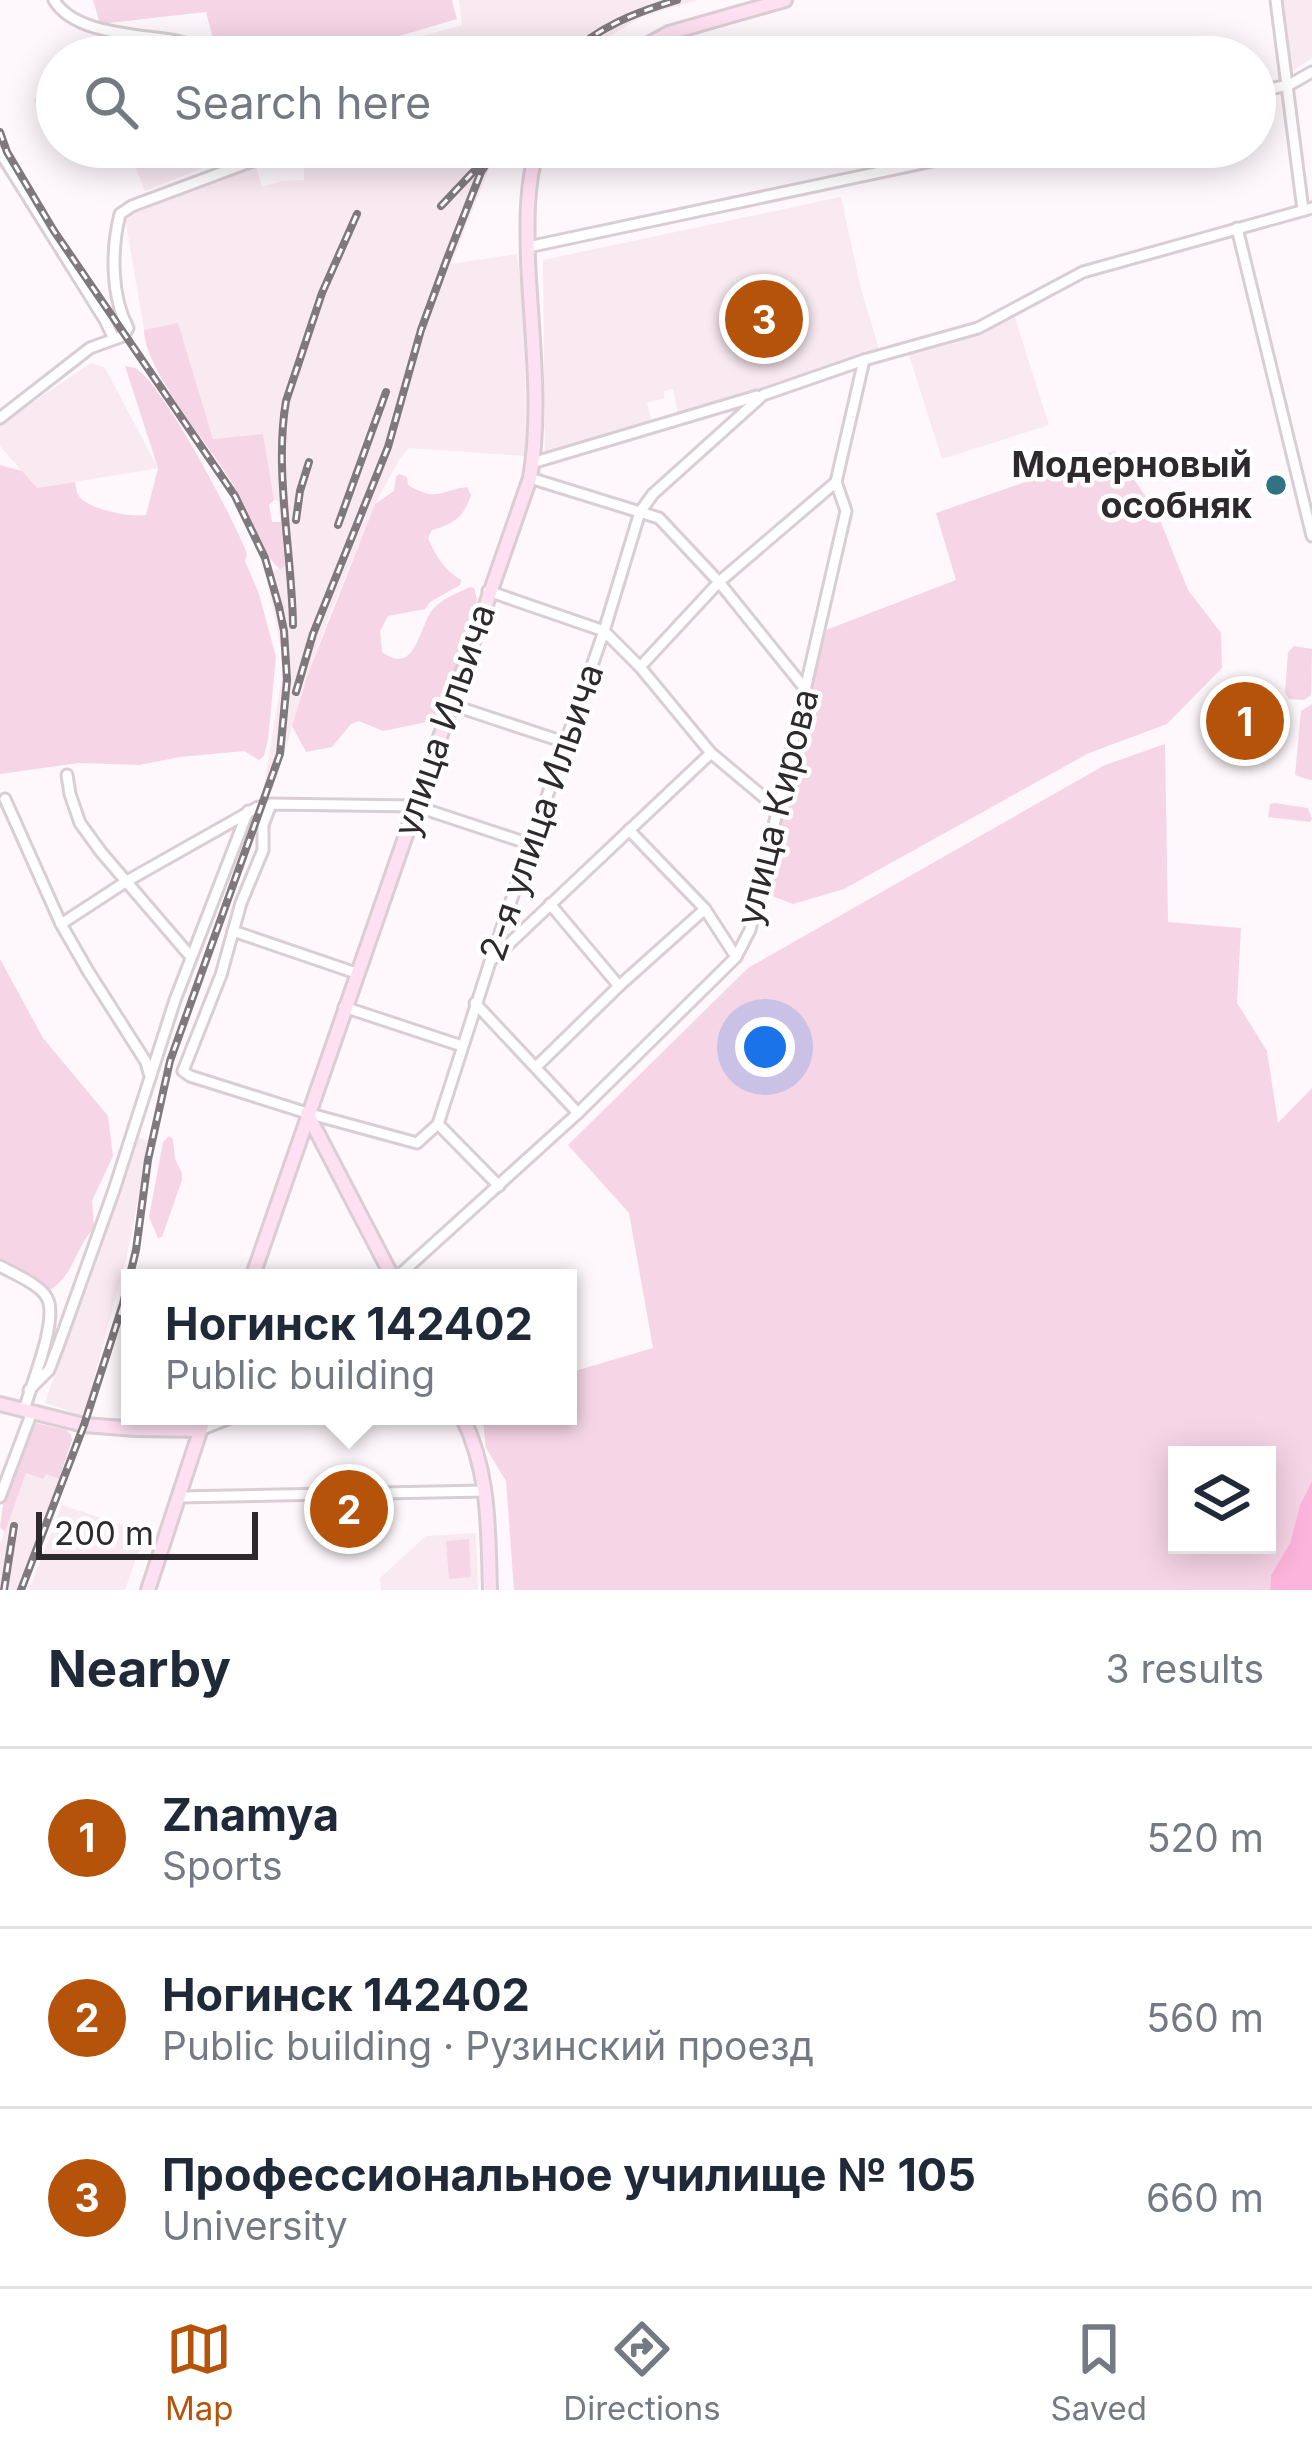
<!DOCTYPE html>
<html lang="en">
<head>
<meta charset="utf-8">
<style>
  :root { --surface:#fff; --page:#f6f6f7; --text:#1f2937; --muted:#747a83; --line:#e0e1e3; --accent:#b45309 }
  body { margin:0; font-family:Inter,sans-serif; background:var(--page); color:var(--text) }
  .controls { position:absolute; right:36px; bottom:36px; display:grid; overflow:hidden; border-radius:0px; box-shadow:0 6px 30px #0003 }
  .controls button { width:108px; height:108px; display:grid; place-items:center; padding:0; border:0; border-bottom:3px solid var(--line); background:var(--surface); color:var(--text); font:60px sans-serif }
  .scale { position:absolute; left:36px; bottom:30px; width:222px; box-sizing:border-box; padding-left:12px; border:6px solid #2e292c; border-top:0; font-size:33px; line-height:42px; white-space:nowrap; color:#2e292c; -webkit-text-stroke:9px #fff; paint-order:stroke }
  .you { position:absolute; left:765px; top:1047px; width:42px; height:42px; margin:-30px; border:9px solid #fff; border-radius:50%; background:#1a73e8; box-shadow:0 0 0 18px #1a73e833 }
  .badge { display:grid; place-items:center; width:78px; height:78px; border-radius:50%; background:var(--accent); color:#fff; font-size:39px; font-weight:700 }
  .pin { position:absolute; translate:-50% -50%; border:6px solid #fff; box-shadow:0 3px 12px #0006 }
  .popup { position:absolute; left:121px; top:1269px; width:456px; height:156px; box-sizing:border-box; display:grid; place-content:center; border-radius:0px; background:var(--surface); filter:drop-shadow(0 3px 9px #0005); font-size:39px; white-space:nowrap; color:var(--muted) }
  .popup b { font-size:45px; color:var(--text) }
  .popup::after { content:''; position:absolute; left:50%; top:100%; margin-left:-24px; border:24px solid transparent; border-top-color:var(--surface) }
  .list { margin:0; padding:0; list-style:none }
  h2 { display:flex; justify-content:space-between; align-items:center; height:156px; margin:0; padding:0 48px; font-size:51px }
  h2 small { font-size:39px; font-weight:400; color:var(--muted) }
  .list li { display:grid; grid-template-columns:78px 1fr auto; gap:36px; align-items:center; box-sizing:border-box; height:180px; padding:0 48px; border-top:3px solid var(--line) }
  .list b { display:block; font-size:45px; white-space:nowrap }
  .list p { margin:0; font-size:39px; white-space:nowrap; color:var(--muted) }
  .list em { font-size:39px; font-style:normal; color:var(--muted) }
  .icon { flex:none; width:66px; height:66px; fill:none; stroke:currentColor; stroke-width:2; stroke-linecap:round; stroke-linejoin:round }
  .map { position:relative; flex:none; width:1312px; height:1590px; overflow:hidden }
  .search { position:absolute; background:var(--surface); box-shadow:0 6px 30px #0003; left:36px; right:36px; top:36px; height:132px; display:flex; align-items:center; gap:30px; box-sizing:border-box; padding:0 42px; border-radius:66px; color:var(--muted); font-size:45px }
  .sheet { height:696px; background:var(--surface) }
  nav { display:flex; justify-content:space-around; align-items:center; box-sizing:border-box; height:168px; border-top:3px solid var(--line); background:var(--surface); font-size:33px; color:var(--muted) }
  nav a { display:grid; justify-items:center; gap:6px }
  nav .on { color:var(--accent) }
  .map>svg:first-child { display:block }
  .built { fill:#f9e9f1 }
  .green { fill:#f6d5e6; fill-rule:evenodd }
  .water { fill:#fbb4db }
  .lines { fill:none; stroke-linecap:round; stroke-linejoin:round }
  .street-casing { stroke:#d9ced4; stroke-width:15 }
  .secondary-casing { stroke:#d9ced4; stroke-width:18 }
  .street { stroke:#fff; stroke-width:9 }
  .secondary { stroke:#ffe0f2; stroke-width:12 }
  .rail-casing { stroke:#7f797d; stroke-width:8 }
  .rail { stroke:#fff; stroke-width:3; stroke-dasharray:9; stroke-linecap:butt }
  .poi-dot { fill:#317385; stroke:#fff; stroke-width:4.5 }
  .labels { text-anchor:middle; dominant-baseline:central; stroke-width:9; stroke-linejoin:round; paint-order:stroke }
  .poi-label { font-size:36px; font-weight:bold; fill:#2e292c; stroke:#fff; text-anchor:end }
  .street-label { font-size:36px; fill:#2e292c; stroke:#fff }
</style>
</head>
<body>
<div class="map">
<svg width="1312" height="1590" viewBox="0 0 1312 1590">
  <rect width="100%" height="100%" fill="#fef7fb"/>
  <!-- built -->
  <g class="built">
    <path d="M459 0H698L641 17 576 57H322L393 45 462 25Z"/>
    <path d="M1282 0H1312V58L1292 71Z"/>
    <path d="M54 72 57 73V144L52 143 34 100Z"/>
    <path d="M110 147H255L145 191 128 149Z"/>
    <path d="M307 147H502L493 159 451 264 517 254 525 323 526 456 409 448 399 460 375 504 328 619 308 674 273 789 264 786 284 664 266 574 285 566 278 501 274 500 263 435 213 439 178 324 144 330 125 217 256 166 262 187 281 181 304 180V148Z"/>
    <path d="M841 197 861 289 879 349 679 418 673 389 664 391V398L647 403 652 423 545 455 543 260Z"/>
    <path d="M1014 315 1049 425 942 459 909 355 991 329Z"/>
    <path d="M91 363 105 368 158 468 37 488 0 446V425Z"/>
    <path d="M133 1136 150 1141 126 1259 84 1416 45 1403Z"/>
    <path d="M26 1472 42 1479 46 1474 59 1479 18 1590H0V1544Z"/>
    <path d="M62 1505 135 1529 144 1536 125 1590H29Z"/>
    <path d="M476 1533 478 1590H381L380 1578 426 1536Z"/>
  </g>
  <!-- green -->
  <g class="green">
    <path d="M93 0H452L457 19 396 37 361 44 235 55 233 45 215 46 206 12 100 24Z"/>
    <path d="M178 323 213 439 263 434 274 500 269 505 272 522H281L285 566 280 569C260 553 247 510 234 486 211 446 145 372 144 330Z"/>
    <path d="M125 366C129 367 132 367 135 368 162 382 235 521 247 554L245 561 259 594 276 657 268 739 264 756 259 760 244 751 180 757 139 765 79 763 0 774V465L22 471 37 488 75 482C77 491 76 495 84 501 99 511 129 517 146 515L158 468Z"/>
    <path d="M1115 451 1158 515 1188 590 1221 633 1222 668 1167 724 1089 753 844 889 793 904 764 893 826 630 956 580 936 513Z"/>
    <path d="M399 474 407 477 408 485C438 503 440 490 467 487L471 495C464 517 454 524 432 530L428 538C435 555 445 571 461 580L460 585 430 602 425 609 388 616 380 631 382 652C417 677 418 626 434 608 444 598 457 593 470 587L474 588 477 599 475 612 444 709 432 721 383 731 359 721 351 724 332 747 306 752 292 726 308 674 375 504 394 491 396 476Z"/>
    <path d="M1294 646 1312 649 1311 695 1304 700 1289 699 1285 693 1288 652Z"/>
    <path d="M1312 704V780H1310L1295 775 1301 711Z"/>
    <path d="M1165 744 1168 922 1241 928 1237 1003 1267 1051 1278 1123 1312 1088V1481L1300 1505 1290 1543 1271 1575 1270 1590H514L506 1481 486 1448 483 1421 488 1416H568V1373L653 1348 629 1213 568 1145 748 968 1105 765ZM1177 1455H1267V1545H1177Z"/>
    <path d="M1275 803 1308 808 1312 819 1310 822 1268 817 1270 804Z"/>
    <path d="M0 959 43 1038 108 1116 113 1156 92 1201 94 1228C72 1252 75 1277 45 1293L0 1266Z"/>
    <path d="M169 1136 173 1139 175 1159 182 1173V1180L162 1237 158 1238 149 1217 163 1142Z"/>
    <path d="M36 1423 66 1430 71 1435 72 1440 59 1479 46 1474 43 1479 26 1473 5 1532 0 1527 4 1497 30 1425Z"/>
    <path d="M469 1539 471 1577 449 1579 446 1541Z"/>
  </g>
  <!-- water -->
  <path class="water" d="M1312 1481V1590H1270L1271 1575 1290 1543 1300 1505Z"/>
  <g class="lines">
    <defs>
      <g id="street">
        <path d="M54 0C75 36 144 34 181 42 194 45 206 52 218 57"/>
        <path d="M1276 0 1303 210"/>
        <path d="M233 57H292"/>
        <path d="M1255 92 1289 85 1312 72"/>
        <path d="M0 152 105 320 114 339"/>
        <path d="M1237 228 1312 536"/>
        <path d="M528 247 998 147"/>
        <path d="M0 418 90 348 123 336 128 328C111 296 111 250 120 214L132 206 290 147"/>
        <path d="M532 463 757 396"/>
        <path d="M530 478 659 518 719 582 806 690"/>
        <path d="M488 591 604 631 640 667 711 753 779 810"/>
        <path d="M640 667 719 582 836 482 864 360"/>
        <path d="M452 705 564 742"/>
        <path d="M67 775 70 794 80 823 101 852 191 957"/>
        <path d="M5 799 61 924 127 881 258 807"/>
        <path d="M629 830 705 909 736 957"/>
        <path d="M530 844 415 806 271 804 263 825V850L241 903 221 975 183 1071 190 1076 307 1113 417 1143 438 1124 490 962 604 631 640 512 653 494 763 395 864 360 978 328 1083 272 1312 208"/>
        <path d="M550 904 619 986"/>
        <path d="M61 924 88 971 146 1062 149 1073"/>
        <path d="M233 931 356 973"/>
        <path d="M494 958 711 753"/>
        <path d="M475 1003 578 1113"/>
        <path d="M344 1007 462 1046"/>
        <path d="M536 1067 619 986 705 909"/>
        <path d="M438 1124 499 1186"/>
        <path d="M0 1266C14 1274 40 1284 47 1298 59 1319 31 1385 24 1410"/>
        <path d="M396 1278 578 1113 736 957 750 930 846 511 836 482"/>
        <path d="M29 1390 49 1370 60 1341 114 1190 175 1000 248 811"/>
        <path d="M200 1430 235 1416"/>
        <path d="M0 1497 32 1412"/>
        <path d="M179 1497 485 1491"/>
      </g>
      <g id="secondary">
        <path d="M625 57 669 33 785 0"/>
        <path d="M307 1113 393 1278"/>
        <path d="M252 1278 530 478C542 409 531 330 528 260 527 222 526 183 538 147"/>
        <path d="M0 1404 84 1425 136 1429 200 1430"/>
        <path d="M462 1416C490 1473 488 1528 490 1590"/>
        <path d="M148 1590 205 1416"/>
      </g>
    </defs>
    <!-- street casing -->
    <use href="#street" class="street-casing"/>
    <!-- secondary casing -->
    <use href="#secondary" class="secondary-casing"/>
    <!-- street -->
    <use href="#street" class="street"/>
    <!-- secondary -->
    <use href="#secondary" class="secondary"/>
    <defs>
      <g id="rail">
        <path d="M568 57C597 27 637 12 677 0"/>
        <path d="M0 132 7 152 54 231 235 496 265 558 279 607 284 631 287 680 280 754 170 1061 148 1160 136 1250 123 1304 84 1425 21 1590"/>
        <path d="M441 206 476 169"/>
        <path d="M296 520 300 491 309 462"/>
        <path d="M338 525 386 392"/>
        <path d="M293 625C292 553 274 471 286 401L322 293 357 214"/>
        <path d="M296 692 313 634 388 447 421 330 447 259 481 172 497 147"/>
        <path d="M4 1590 14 1526"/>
      </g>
    </defs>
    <!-- rail casing -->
    <use href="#rail" class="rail-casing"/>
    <!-- rail -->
    <use href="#rail" class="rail"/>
  </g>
  <!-- markers -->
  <circle class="poi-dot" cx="1276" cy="485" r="12"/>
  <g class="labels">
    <!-- poi labels -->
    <g class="poi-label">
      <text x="1252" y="464">Модерновый<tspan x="1252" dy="41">особняк</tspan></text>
    </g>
    <!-- street labels -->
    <g class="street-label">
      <text transform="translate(444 720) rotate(-71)">улица Ильича</text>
      <text transform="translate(777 807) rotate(-76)">улица Кирова</text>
      <text transform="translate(541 812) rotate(-71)">2-я улица Ильича</text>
    </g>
  </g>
</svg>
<div class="controls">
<button><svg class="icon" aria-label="layers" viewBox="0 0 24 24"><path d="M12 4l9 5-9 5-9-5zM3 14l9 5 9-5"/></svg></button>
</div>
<div class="scale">200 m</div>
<div class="you"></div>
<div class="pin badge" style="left:1245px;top:721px">1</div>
<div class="pin badge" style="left:349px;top:1509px">2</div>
<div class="popup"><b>Ногинск 142402</b>Public building</div>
<div class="pin badge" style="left:764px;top:319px">3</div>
<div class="search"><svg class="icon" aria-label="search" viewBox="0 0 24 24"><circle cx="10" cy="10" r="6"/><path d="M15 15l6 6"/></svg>Search here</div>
</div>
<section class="sheet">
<h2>Nearby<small>3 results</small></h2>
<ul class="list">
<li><span class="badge">1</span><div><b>Znamya</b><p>Sports</p></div><em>520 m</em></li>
<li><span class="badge">2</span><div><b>Ногинск 142402</b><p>Public building · Рузинский проезд</p></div><em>560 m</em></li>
<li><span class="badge">3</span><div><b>Профессиональное училище № 105</b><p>University</p></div><em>660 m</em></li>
</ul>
</section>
<nav>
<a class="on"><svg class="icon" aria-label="map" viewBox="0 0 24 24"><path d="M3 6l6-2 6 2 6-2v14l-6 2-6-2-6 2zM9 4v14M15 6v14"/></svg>Map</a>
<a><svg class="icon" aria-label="directions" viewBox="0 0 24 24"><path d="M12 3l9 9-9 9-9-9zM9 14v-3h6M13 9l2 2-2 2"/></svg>Directions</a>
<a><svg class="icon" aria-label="saved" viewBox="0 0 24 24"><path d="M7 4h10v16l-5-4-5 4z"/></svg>Saved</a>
</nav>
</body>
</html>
